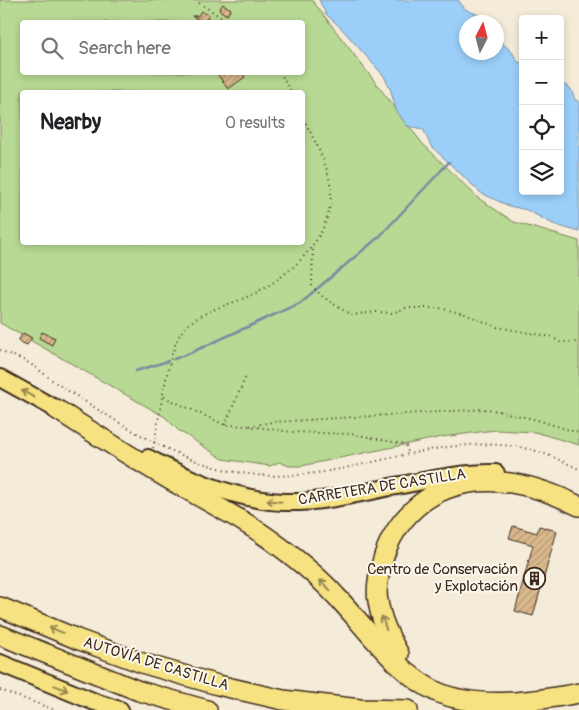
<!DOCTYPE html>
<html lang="en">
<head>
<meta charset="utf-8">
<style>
  :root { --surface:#fff; --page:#f2f2f2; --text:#202124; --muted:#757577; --line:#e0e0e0 }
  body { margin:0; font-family:Pangolin,sans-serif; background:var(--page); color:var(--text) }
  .controls { position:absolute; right:15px; top:15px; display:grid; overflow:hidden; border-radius:5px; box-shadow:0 2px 8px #0003 }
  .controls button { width:45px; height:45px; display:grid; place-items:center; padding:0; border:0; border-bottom:1px solid var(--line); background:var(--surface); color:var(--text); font:25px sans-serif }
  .compass { position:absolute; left:459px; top:15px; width:45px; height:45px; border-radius:50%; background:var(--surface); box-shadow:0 2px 8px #0003; rotate:6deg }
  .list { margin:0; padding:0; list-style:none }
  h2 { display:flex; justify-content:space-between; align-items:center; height:65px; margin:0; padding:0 20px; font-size:21px }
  h2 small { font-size:16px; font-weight:400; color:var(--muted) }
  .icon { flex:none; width:28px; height:28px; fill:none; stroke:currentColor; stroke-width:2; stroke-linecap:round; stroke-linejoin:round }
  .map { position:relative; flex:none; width:579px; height:710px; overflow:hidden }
  .search { position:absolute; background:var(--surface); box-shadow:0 2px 8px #0003; left:20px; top:20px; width:285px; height:55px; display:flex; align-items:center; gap:12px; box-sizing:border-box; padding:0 18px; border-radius:5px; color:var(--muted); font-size:19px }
  .panel { position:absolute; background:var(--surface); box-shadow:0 2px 8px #0003; left:20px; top:90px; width:285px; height:155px; border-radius:5px }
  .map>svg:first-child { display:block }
  .grass { fill:#b7d993; stroke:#798258; fill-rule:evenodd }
  .water { fill:#9bcff9; stroke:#758da1 }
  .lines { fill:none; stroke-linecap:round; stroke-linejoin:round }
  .stream { stroke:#758da1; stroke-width:2.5 }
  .building { fill:url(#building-hatch); stroke:#3b2a1e }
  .trunk-casing { stroke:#3b2a1e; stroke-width:20 }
  .motorway-casing { stroke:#3b2a1e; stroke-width:22 }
  .path { stroke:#3b2a1e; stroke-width:2; stroke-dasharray:1 4; stroke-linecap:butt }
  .trunk { stroke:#f6e281; stroke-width:16 }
  .motorway { stroke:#f6e281; stroke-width:19 }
  .oneway { stroke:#988650 }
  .labels { text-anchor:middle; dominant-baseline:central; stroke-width:4; stroke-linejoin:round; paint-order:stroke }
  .street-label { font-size:15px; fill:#3b2a1e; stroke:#fbf7ec }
  .poi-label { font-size:15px; fill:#3b2a1e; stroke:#fbf7ec; text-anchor:end }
</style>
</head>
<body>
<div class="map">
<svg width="579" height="710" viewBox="0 0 579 710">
  <defs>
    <pattern id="building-hatch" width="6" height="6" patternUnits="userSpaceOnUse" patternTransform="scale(1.25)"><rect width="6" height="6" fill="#dbb98d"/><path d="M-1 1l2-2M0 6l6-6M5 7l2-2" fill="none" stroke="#b39773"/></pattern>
  </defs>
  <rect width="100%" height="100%" fill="#f5ebd9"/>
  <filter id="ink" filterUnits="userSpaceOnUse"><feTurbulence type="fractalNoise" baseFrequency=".02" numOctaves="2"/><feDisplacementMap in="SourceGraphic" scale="10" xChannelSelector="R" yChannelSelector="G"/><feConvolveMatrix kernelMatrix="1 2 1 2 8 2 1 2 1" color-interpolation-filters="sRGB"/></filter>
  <g filter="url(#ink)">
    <!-- grass -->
    <path class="grass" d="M0 0H312L422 143 478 198 514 222 579 241V445L535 432 495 430 442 437 301 466H289L279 462 270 466 223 459 178 430 165 417 0 323ZM22 22H302V72H22ZM22 92H302V242H22Z"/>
    <!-- water -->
    <path class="water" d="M319 0H458L465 9 494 22H466V52H496L497 23 499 24V40L512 52 518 62 523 63V191H560V82L571 89 575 100 579 101V232L553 224 527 210 509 206 481 193 431 146 423 129 407 126 396 110 391 91 384 76 342 29 326 14Z"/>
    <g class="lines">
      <!-- stream -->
      <g class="stream">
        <path d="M174 359 190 353 300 303 380 236 449 162"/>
        <path d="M136 371 168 361"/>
      </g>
    </g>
    <!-- building -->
    <g class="building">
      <path d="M223 4 231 9 227 15 219 10Z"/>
      <path d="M201 11 209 15 206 20 207 22H203L192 16H198Z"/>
      <path d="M221 72H241L245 77 228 89 218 75Z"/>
      <path d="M42 332 55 338 52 345 39 338Z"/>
      <path d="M23 333 32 338 27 345 18 341Z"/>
      <path d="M513 526 537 533 539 526 557 531 533 616 515 611 533 545 509 538Z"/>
    </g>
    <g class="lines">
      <defs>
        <g id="trunk">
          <path d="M0 378 67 415"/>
          <path d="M148 458C188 479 240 501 285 502 319 503 357 494 390 487 425 481 460 472 496 473"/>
          <path d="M0 663 95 702 120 710"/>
        </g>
        <g id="motorway">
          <path d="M56 409C97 435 137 461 179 485 212 504 248 522 279 546 299 561 319 577 336 596 367 628 395 672 437 692 478 710 536 701 579 693"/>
          <path d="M0 607 77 639 145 664 218 685 283 700 360 709 408 710"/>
          <path d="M0 635 139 691 207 710"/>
          <path d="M399 654C389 637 381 621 378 601 376 592 378 580 380 571 389 526 422 490 469 483 507 477 545 489 579 506"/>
        </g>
      </defs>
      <!-- trunk casing -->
      <use href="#trunk" class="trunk-casing"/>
      <!-- motorway casing -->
      <use href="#motorway" class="motorway-casing"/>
      <!-- path -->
      <g class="path">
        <path d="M195 0 228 22"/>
        <path d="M280 72 291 92"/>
        <path d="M313 245 312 286 323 297 351 315 376 312 392 313 406 308H440L465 314 497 327 552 337 560 342H579"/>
        <path d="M0 350C8 354 17 357 25 361 37 367 47 377 59 385 117 421 178 465 249 474 337 486 423 435 511 446 535 448 558 459 579 469"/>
        <path d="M164 397 225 425 250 426 291 432 353 434 403 444 406 446 409 455"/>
        <path d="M225 425 246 376"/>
        <path d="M250 426 272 422 488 409 534 419 579 433"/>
        <path d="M153 448C159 422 168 347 183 330 199 311 227 306 249 296 291 277 338 233 330 183 326 160 313 138 302 116"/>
        <path d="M0 690 55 710"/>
      </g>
      <!-- trunk -->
      <use href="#trunk" class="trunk"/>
      <!-- motorway -->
      <use href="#motorway" class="motorway"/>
    </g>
    <!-- one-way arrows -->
    <defs><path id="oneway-shaft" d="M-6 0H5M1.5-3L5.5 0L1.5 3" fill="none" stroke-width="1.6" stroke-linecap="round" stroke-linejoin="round" transform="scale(1.25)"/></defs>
    <g class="oneway">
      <use href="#oneway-shaft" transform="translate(28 394) rotate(-151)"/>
      <use href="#oneway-shaft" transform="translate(274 501) rotate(-175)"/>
      <use href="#oneway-shaft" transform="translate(325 585) rotate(-136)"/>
      <use href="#oneway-shaft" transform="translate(384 623) rotate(-108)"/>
      <use href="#oneway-shaft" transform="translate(56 630) rotate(-157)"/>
      <use href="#oneway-shaft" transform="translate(61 688) rotate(22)"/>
    </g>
  </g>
  <!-- icons -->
  <defs>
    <symbol id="building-ring" viewBox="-11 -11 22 22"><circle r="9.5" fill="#fbf7ec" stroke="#3b2a1e" stroke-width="1.5"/><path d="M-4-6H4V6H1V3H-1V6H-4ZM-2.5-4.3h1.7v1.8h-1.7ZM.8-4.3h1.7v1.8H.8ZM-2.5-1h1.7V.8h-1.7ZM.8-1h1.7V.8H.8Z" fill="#3b2a1e"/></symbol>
  </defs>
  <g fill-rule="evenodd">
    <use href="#building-ring" x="522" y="566" width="25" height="25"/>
  </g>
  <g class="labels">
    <!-- street labels -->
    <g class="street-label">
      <text transform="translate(382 487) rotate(-9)">CARRETERA DE CASTILLA</text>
      <text transform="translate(156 664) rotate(17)">AUTOVÍA DE CASTILLA</text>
    </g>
    <!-- poi labels -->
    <g class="poi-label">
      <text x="518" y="569">Centro de Conservación<tspan x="518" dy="17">y Explotación</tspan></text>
    </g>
  </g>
</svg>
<div class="controls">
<button>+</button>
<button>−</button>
<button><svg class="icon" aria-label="locate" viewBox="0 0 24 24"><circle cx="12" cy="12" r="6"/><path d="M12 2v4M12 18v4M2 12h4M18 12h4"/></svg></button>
<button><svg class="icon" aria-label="layers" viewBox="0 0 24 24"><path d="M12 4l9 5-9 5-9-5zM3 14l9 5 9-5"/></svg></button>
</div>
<svg class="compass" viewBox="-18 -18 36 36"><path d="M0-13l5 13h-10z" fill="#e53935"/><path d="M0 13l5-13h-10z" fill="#757577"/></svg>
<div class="search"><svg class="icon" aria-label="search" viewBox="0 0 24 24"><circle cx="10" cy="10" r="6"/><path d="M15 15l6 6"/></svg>Search here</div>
<section class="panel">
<h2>Nearby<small>0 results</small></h2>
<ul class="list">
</ul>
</section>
</div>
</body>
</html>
